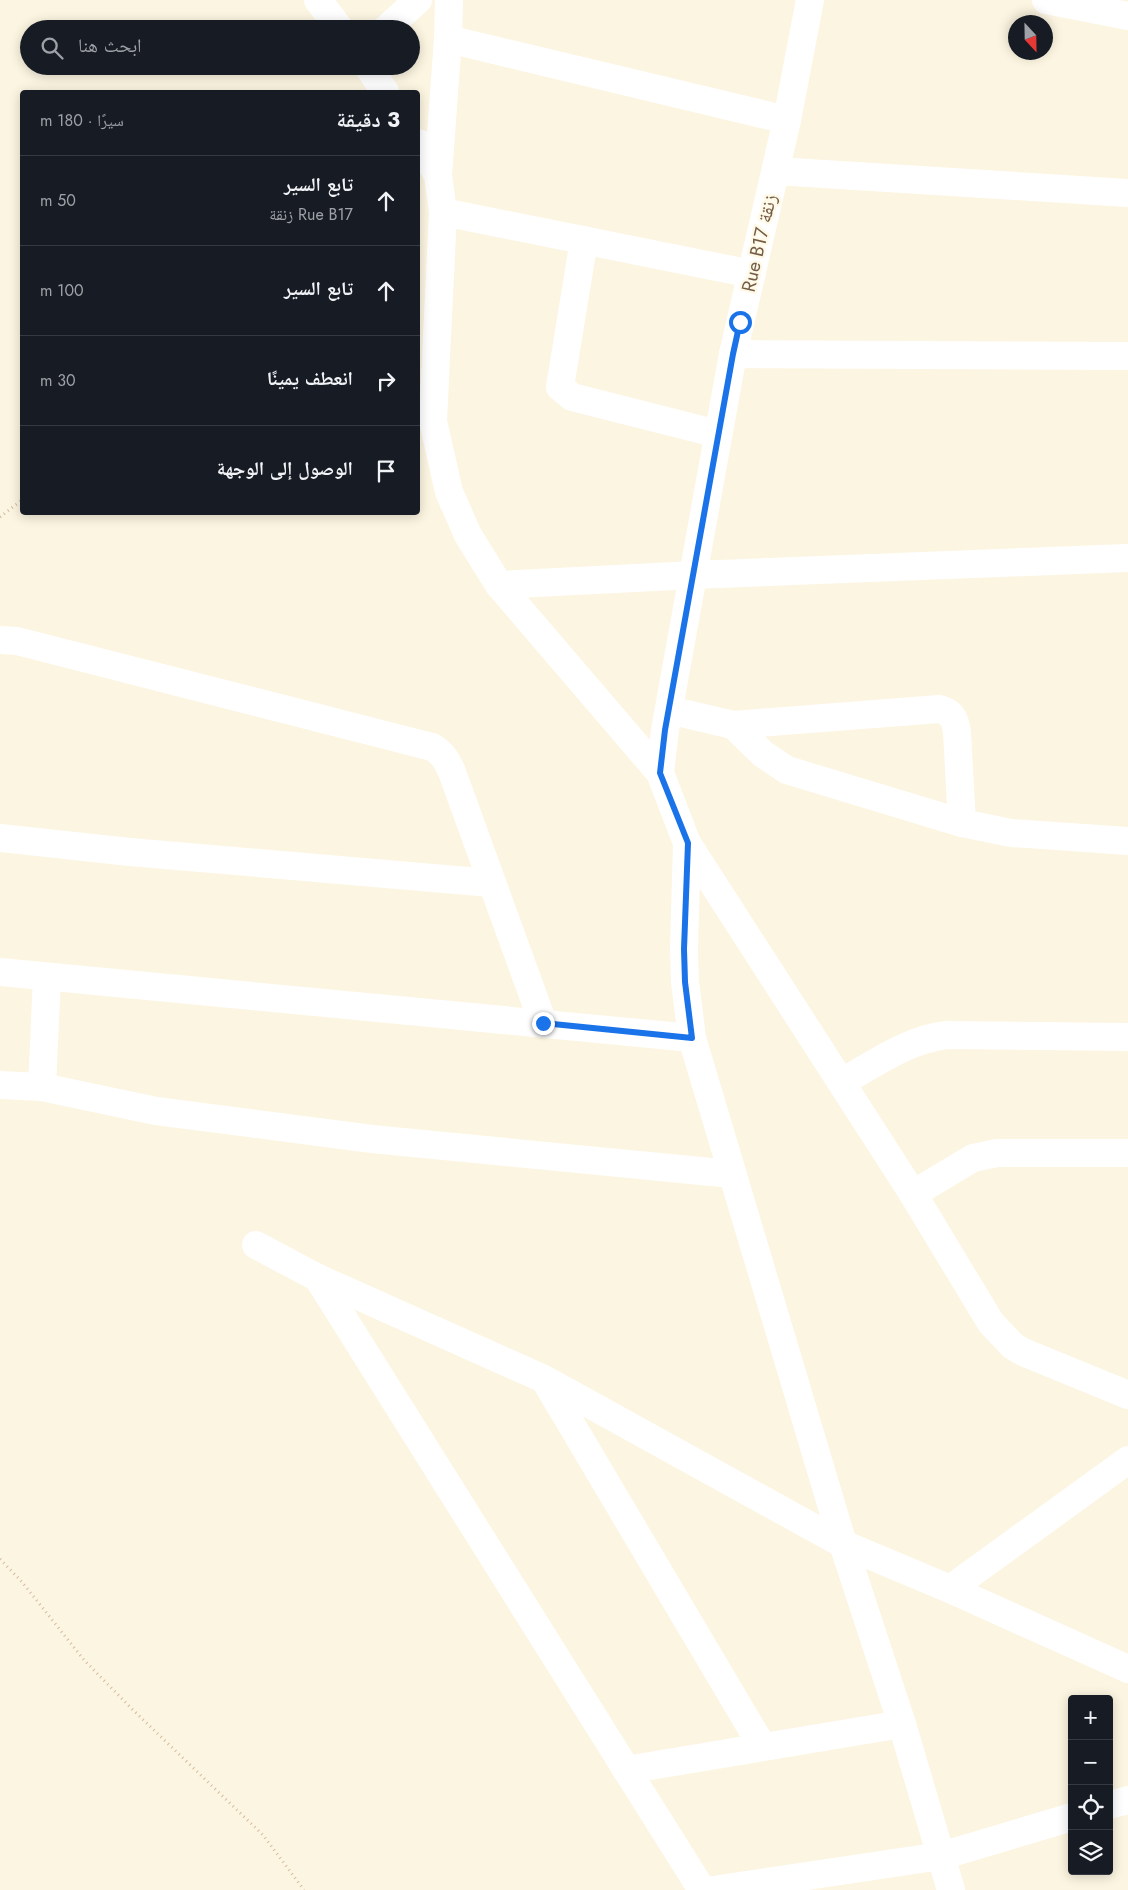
<!DOCTYPE html>
<html lang="ar">
<head>
<meta charset="utf-8">
<style>
  :root { --surface:#171b24; --page:#20242c; --text:#f1f3f6; --muted:#9ea1a6; --line:#363941 }
  body { margin:0; font-family:Jost,"Noto Naskh Arabic",sans-serif; background:var(--page); color:var(--text); direction:rtl }
  .controls { position:absolute; right:15px; bottom:15px; display:grid; overflow:hidden; border-radius:5px; box-shadow:0 2px 12px #0003 }
  .controls button { width:45px; height:45px; display:grid; place-items:center; padding:0; border:0; border-bottom:1px solid var(--line); background:var(--surface); color:var(--text); font:25px sans-serif }
  .compass { position:absolute; left:1008px; top:15px; width:45px; height:45px; border-radius:50%; background:var(--surface); box-shadow:0 2px 12px #0003; rotate:158deg }
  .stop { position:absolute; width:15px; height:15px; margin:-11px; border:4px solid #1a73e8; border-radius:50%; background:#fff }
  .stop.end { background:#1a73e8; border-color:#fff; box-shadow:0 1px 5px #0008 }
  .list { margin:0; padding:0; list-style:none }
  h2 { display:flex; justify-content:space-between; align-items:center; height:65px; margin:0; padding:0 20px; font-size:21px }
  h2 small { font-size:16px; font-weight:400; color:var(--muted) }
  .list li { display:grid; grid-template-columns:32px 1fr auto; gap:15px; align-items:center; box-sizing:border-box; height:90px; padding:0 20px; border-top:1px solid var(--line) }
  .list b { display:block; font-size:19px; white-space:nowrap }
  .list p { margin:0; font-size:16px; white-space:nowrap; color:var(--muted) }
  .list em { font-size:16px; font-style:normal; color:var(--muted) }
  .icon { flex:none; width:28px; height:28px; fill:none; stroke:currentColor; stroke-width:2; stroke-linecap:round; stroke-linejoin:round }
  .map { position:relative; flex:none; width:1128px; height:1890px; overflow:hidden; direction:ltr }
  .search { position:absolute; background:var(--surface); box-shadow:0 2px 12px #0003; left:20px; top:20px; width:400px; height:55px; display:flex; align-items:center; gap:12px; box-sizing:border-box; padding:0 18px; border-radius:28px; color:var(--muted); font-size:19px }
  .panel { position:absolute; background:var(--surface); box-shadow:0 2px 12px #0003; left:20px; top:90px; width:400px; height:425px; border-radius:5px; direction:rtl }
  .map>svg:first-child { display:block }
  .lines { fill:none; stroke-linecap:round; stroke-linejoin:round }
  .path { stroke:#d7ba9c; stroke-width:3; stroke-dasharray:1 4; stroke-linecap:butt }
  .street { stroke:#fff; stroke-width:28 }
  .route { stroke:#1a73e8; stroke-width:6 }
  .labels { text-anchor:middle; dominant-baseline:central; stroke-width:5; stroke-linejoin:round; paint-order:stroke }
  .street-label { font-size:19px; fill:#745d48; stroke:#fff9e7 }
</style>
</head>
<body>
<div class="map">
<svg width="1128" height="1890" viewBox="0 0 1128 1890">
  <rect width="100%" height="100%" fill="#fcf5e1"/>
  <g class="lines">
    <!-- path -->
    <g class="path">
      <path d="M0 517 22 500"/>
      <path d="M0 1559 22 1582 84 1660 132 1709 263 1835 304 1890"/>
    </g>
    <!-- street -->
    <g class="street">
      <path d="M318 0 340 29"/>
      <path d="M449 0 448 39 438 175 443 212 433 421 449 492 468 535 499 585 660 773 687 843 913 1194 991 1323 1013 1346 1023 1352 1128 1395"/>
      <path d="M1046 0 1128 16"/>
      <path d="M386 29 418 0"/>
      <path d="M448 39 787 120"/>
      <path d="M368 66 385 92"/>
      <path d="M418 143 438 175"/>
      <path d="M776 171 1128 193"/>
      <path d="M443 212 752 274"/>
      <path d="M584 240 560 387 572 397 718 434"/>
      <path d="M733 354 1128 356"/>
      <path d="M499 585 693 575 1128 558"/>
      <path d="M0 640 17 641 432 747C443 753 447 761 452 772L543 1023"/>
      <path d="M669 710 733 725 939 709C952 712 955 719 957 732L962 823"/>
      <path d="M733 725 763 754 787 770 962 823 1011 833 1128 841"/>
      <path d="M660 773 665 730 733 354 787 120 810 0"/>
      <path d="M0 838 130 852 491 883"/>
      <path d="M687 843 684 949 685 982 692 1038 843 1544 902 1724 951 1890"/>
      <path d="M0 972 692 1038"/>
      <path d="M47 977 42 1087 156 1111 372 1139 732 1174"/>
      <path d="M842 1082C876 1063 907 1040 946 1035L1128 1037"/>
      <path d="M0 1085 42 1087"/>
      <path d="M913 1194 973 1158 997 1153H1128"/>
      <path d="M256 1245 318 1278 544 1379 843 1544 950 1589 1128 1669"/>
      <path d="M318 1278 702 1890"/>
      <path d="M545 1380 762 1746"/>
      <path d="M950 1589 1128 1460"/>
      <path d="M626 1770 902 1724"/>
      <path d="M1109 1805 1128 1800"/>
      <path d="M713 1890 941 1856 1072 1817"/>
    </g>
  </g>
  <g class="lines">
    <!-- route -->
    <path class="route" d="M543 1023 692 1038 685 982 684 949 688 843 660 773 665 730 733 354 740 322"/>
  </g>
  <g class="labels">
    <!-- street labels -->
    <g class="street-label">
      <text transform="translate(759 243) rotate(-77)">Rue B17 زنقة</text>
    </g>
  </g>
</svg>
<div class="controls">
<button>+</button>
<button>−</button>
<button><svg class="icon" aria-label="locate" viewBox="0 0 24 24"><circle cx="12" cy="12" r="6"/><path d="M12 2v4M12 18v4M2 12h4M18 12h4"/></svg></button>
<button><svg class="icon" aria-label="layers" viewBox="0 0 24 24"><path d="M12 4l9 5-9 5-9-5zM3 14l9 5 9-5"/></svg></button>
</div>
<svg class="compass" viewBox="-18 -18 36 36"><path d="M0-13l5 13h-10z" fill="#e53935"/><path d="M0 13l5-13h-10z" fill="#9ea1a6"/></svg>
<div class="stop" style="left:740px;top:322px"></div>
<div class="stop end" style="left:543px;top:1023px"></div>
<div class="search"><svg class="icon" aria-label="search" viewBox="0 0 24 24"><circle cx="10" cy="10" r="6"/><path d="M15 15l6 6"/></svg>ابحث هنا</div>
<section class="panel">
<h2>3 دقيقة<small>سيرًا · 180 m</small></h2>
<ul class="list">
<li><svg class="icon" aria-label="ahead" viewBox="0 0 24 24"><path d="M12 20V5M6 11l6-6 6 6"/></svg><div><b>تابع السير</b><p>Rue B17 زنقة</p></div><em>50 m</em></li>
<li><svg class="icon" aria-label="ahead" viewBox="0 0 24 24"><path d="M12 20V5M6 11l6-6 6 6"/></svg><div><b>تابع السير</b></div><em>100 m</em></li>
<li><svg class="icon" aria-label="right" viewBox="0 0 24 24"><path d="M7 20v-9h11M14 6l5 5-5 5"/></svg><div><b>انعطف يمينًا</b></div><em>30 m</em></li>
<li><svg class="icon" aria-label="arrive" viewBox="0 0 24 24"><path d="M6 21V4h12l-3 4 3 4H6"/></svg><div><b>الوصول إلى الوجهة</b></div></li>
</ul>
</section>
</div>
</body>
</html>
